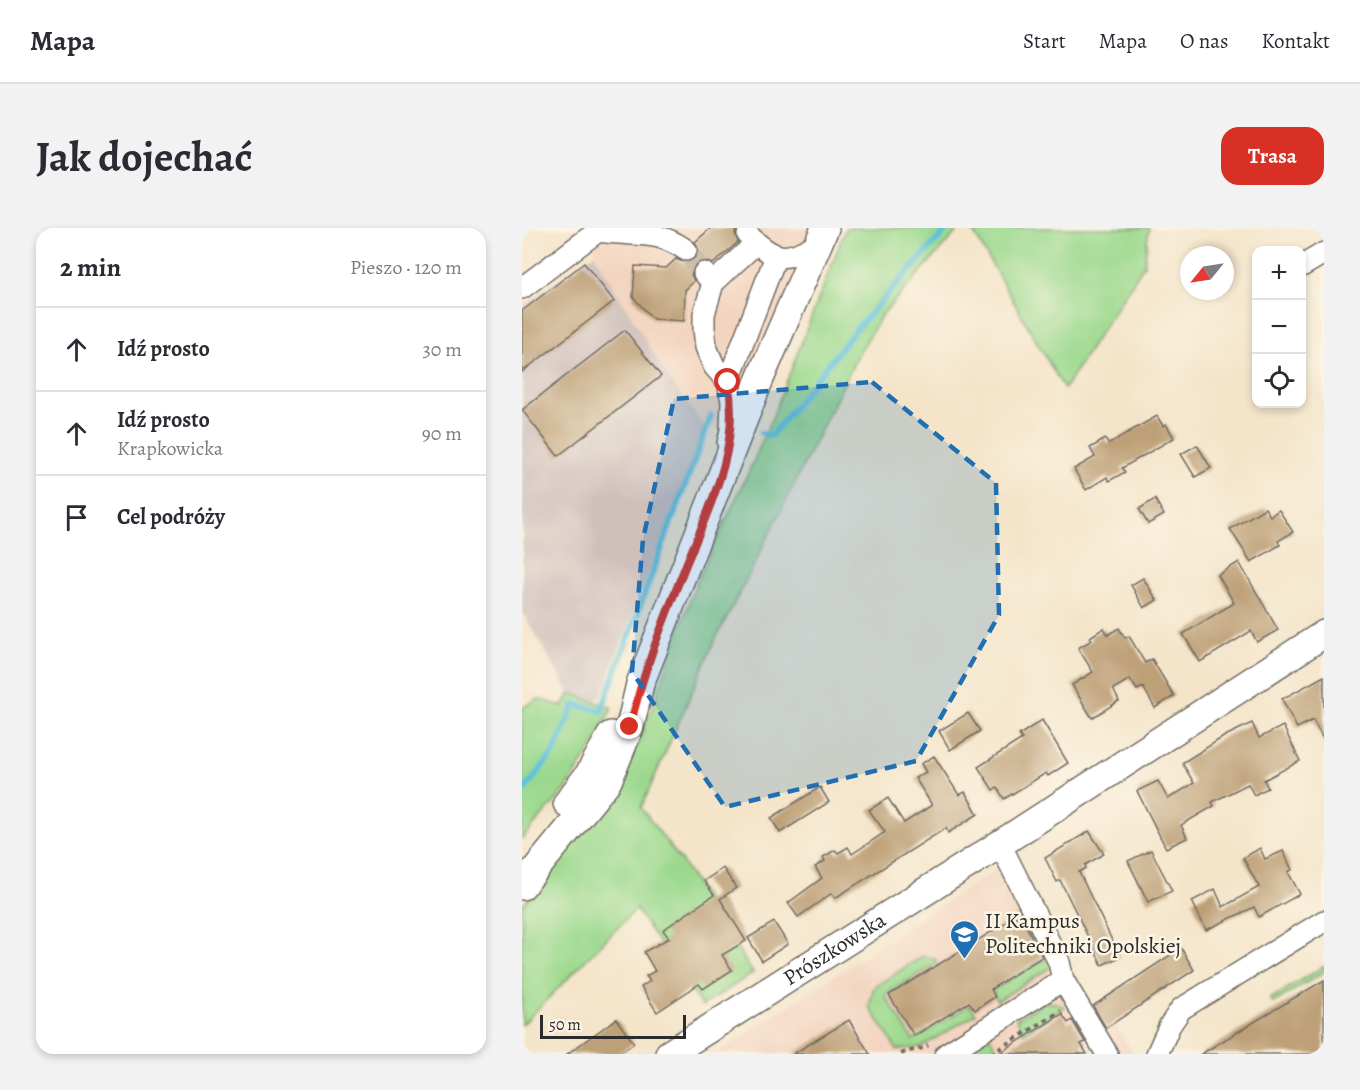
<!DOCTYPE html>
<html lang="pl">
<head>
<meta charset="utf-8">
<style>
  :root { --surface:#fff; --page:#f2f2f3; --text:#2b2b33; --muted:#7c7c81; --line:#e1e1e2; --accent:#d93025 }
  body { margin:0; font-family:Alegreya,serif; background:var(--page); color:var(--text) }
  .controls { position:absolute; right:18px; top:18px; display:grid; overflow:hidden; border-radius:12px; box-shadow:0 3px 9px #0003 }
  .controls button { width:54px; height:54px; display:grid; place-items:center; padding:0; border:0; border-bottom:2px solid var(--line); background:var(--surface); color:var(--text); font:30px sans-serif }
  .compass { position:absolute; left:658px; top:18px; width:54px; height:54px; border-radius:50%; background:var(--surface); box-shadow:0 3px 9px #0003; rotate:240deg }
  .scale { position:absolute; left:18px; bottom:15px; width:146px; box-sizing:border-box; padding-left:6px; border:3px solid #2b2b2b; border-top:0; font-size:16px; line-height:21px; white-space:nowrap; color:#2b2b2b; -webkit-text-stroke:4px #fcf5e5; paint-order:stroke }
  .stop { position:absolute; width:18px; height:18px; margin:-14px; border:4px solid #d93025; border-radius:50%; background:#fff }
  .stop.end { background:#d93025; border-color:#fff; box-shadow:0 2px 6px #0008 }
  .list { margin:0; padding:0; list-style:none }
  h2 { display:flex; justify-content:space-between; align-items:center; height:78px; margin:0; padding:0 24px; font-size:26px }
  h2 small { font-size:20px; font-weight:400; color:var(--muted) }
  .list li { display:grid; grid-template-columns:39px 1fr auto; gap:18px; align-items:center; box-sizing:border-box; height:84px; padding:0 24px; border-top:2px solid var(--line) }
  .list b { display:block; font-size:22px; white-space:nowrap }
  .list p { margin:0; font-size:20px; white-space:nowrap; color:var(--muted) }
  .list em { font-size:20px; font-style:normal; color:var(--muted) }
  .icon { flex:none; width:33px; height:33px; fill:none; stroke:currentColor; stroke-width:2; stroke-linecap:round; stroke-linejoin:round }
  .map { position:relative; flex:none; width:802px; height:826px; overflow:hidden; border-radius:18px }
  header { display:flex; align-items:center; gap:36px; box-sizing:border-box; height:84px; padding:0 30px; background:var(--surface); border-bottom:2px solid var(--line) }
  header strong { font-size:28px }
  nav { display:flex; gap:33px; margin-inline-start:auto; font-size:21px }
  .intro { display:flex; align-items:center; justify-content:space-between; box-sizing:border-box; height:144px; padding:0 36px }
  h1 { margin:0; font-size:42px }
  .button { padding:15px 27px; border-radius:18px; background:var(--accent); color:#fff; font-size:21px; font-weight:700 }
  main { display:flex; gap:36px; padding:0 36px }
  aside { flex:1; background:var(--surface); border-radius:18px; box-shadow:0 3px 9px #0003 }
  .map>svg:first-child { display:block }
  .built { fill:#f3d4bf }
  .industrial { fill:#cfc0bb }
  .green { fill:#9cd98e; stroke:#64825c; stroke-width:1.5 }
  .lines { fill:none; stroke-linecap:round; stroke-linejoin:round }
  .stream { stroke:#5cc1da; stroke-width:6 }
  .building { fill:#bea078 }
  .minor-tunnel { stroke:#ccc0aa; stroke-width:21; stroke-dasharray:21 10; stroke-linecap:butt }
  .minor-casing { stroke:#716c63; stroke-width:24 }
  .major-casing { stroke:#716c63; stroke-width:30 }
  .path { stroke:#716c63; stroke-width:4; stroke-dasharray:4.5 4.5; stroke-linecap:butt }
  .minor { stroke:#fff; stroke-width:21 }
  .major { stroke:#fff; stroke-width:27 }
  .route { stroke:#d93025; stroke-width:8 }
  .marked { fill:#1f6fb2; fill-opacity:0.2; stroke:#1f6fb2; stroke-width:4.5; stroke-dasharray:12 8; stroke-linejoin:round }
  .labels { text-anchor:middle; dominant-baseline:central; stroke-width:5; stroke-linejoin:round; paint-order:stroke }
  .poi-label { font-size:22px; fill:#2b2b2b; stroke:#fcf5e5; text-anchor:start }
  .street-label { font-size:22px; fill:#2b2b2b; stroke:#fcf5e5 }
</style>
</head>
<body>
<header>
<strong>Mapa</strong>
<nav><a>Start</a><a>Mapa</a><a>O nas</a><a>Kontakt</a></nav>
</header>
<div class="intro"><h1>Jak dojechać</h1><a class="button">Trasa</a></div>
<main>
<aside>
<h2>2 min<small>Pieszo · 120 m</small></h2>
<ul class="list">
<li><svg class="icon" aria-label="ahead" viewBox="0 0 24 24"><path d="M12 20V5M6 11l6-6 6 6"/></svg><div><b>Idź prosto</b></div><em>30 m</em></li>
<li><svg class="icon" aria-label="ahead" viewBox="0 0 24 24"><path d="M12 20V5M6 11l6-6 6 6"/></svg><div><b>Idź prosto</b><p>Krapkowicka</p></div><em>90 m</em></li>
<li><svg class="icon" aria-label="arrive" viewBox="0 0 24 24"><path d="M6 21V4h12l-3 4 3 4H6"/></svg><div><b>Cel podróży</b></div></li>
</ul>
</aside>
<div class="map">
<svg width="802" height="826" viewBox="0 0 802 826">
  <rect width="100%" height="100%" fill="#fcf5e5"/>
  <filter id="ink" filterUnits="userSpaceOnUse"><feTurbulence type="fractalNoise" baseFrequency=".0167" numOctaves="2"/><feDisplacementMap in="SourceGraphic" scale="12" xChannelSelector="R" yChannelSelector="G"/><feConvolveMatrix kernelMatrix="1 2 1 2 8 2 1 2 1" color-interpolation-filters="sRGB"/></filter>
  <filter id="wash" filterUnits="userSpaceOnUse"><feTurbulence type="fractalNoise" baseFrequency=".008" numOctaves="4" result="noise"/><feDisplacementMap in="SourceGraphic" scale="24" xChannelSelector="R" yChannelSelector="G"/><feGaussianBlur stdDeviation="1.35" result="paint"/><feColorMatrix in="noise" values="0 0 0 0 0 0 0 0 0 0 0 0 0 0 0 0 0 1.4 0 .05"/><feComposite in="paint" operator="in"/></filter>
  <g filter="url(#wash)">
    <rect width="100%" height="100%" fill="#f4e5ca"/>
    <!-- built -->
    <g class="built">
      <path d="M80 0H303L217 202 183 199 145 148 72 26 76 3Z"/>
      <path d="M495 628 566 781 580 803 593 795 611 826H193Z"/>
    </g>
    <!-- industrial -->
    <path class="industrial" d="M72 26 145 148 183 199 80 466 72 475 48 465 0 384V80Z"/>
    <!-- green -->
    <g class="green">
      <path d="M324 0H438L359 88 336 127 232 337 192 414 119 580 160 634 231 745 180 778 114 681 0 797V678L90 568 131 478 173 358 232 232 251 188Z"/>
      <path d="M449 0H627L622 37 542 161Z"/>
      <path d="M48 465 90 480 69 522 44 561 0 611V480L16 471 41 478Z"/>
      <path d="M401 728 413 731 415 735 363 767 391 812 447 777 454 786 399 819 375 822 347 778 352 759Z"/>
      <path d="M527 728 531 738 475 773 471 762Z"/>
      <path d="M802 738V744L751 775 748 771Z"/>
      <path d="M523 774 533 775 543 779 502 805 494 791Z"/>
      <path d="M467 807 475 821 467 826H439Z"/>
    </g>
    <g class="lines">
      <!-- stream -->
      <g class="stream">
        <path d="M239 205 249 208 335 100 426 0"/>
        <path d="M0 565 32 524 53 476 79 483 189 188"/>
      </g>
    </g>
    <g id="blocks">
      <!-- building -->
      <g class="building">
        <path d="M189 0H216L213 5 216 14 191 36 180 32 173 36 169 47 172 53 163 62 162 93 131 91 111 69 113 38 144 40 154 31 163 35 170 33 174 29 177 23 173 14Z"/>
        <path d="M62 35 92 73 0 144V83Z"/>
        <path d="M103 102 139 148 36 228 0 182Z"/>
        <path d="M635 188 641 198 644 196 652 210 600 240 603 244 587 253 585 249 564 262 552 241 573 229 568 220 583 211 586 216Z"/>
        <path d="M675 217 689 240 673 249 659 226Z"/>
        <path d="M633 271 642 287 626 296 617 281Z"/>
        <path d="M743 280 748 288 757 282 771 304 756 313 758 317 729 334 708 301Z"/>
        <path d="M717 334 756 402 735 414 729 403 678 434 661 406 712 375 696 347Z"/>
        <path d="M621 350 635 372 622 380 609 357Z"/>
        <path d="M582 400 586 407 597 400 603 410 607 408 623 435 630 431 652 468 633 480 621 459 615 462 608 451 591 461 597 473 570 490 550 457 571 444 556 420 570 412 568 409Z"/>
        <path d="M802 448V513L791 492 775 500 760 471Z"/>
        <path d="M446 485 458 503 428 522 417 503Z"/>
        <path d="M520 492 546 535 526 548 524 545 482 571 475 559 471 562 456 539 500 511 497 507Z"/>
        <path d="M730 495 737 510 761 498 778 533 742 552 746 560 732 567 726 556 690 574 692 578 659 597 665 610 644 620 615 563 636 553 646 571 672 555 660 535 703 508Z"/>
        <path d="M412 528 437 567 443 564 456 586 426 605 424 600 313 670 310 665 276 689 266 675 300 650 293 639 303 633 301 629 313 622 316 625 326 619 330 626 363 604 347 582 366 570 382 595 410 577 393 550 404 544 399 536Z"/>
        <path d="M298 559 307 574 258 605 249 590Z"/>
        <path d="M567 603 582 626 563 637 564 640 557 644 598 729 580 737 538 652 535 654 523 630Z"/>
        <path d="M738 620 743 631 761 623 770 642 766 644 778 666 737 689 732 679 684 702 670 673 693 661 701 679 737 659 721 630Z"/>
        <path d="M629 622 650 663 626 674 606 633Z"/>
        <path d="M201 640 214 660 198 671 224 713 200 727 210 742 181 761 177 756 135 784 119 759 128 753 124 748 133 743 122 724 147 710 141 702 192 667 182 653Z"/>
        <path d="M498 686 520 729 469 761 473 769 462 776 453 782 447 774 392 808 367 767Z"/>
        <path d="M252 694 266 716 240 733 226 710Z"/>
        <path d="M659 720 672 742 584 800 571 778Z"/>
        <path d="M802 752V826H679Z"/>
        <path d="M540 786 546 795 550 792 563 814 559 816 565 826H476Z"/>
        <path d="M94 791 112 815 96 826H45Z"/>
        <path d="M327 792 348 826H271Z"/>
      </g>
    </g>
  </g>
  <g filter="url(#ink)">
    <use href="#blocks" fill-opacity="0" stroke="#716c63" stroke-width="1.5"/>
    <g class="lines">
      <!-- minor-tunnel -->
      <path class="minor-tunnel" d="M164 22 182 45"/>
      <defs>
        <g id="minor">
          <path d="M76 3C112 9 133 0 164 22"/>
          <path d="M226 7C253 33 264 35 296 15"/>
          <path d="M780 38 802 25"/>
          <path d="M182 45 191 55 182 86V100L184 119 192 138 206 154 210 173 209 202 206 215"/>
          <path d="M191 55 234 15"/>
          <path d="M0 60 80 0"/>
          <path d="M206 154 254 28"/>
          <path d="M478 616 537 734 541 752 585 826"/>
          <path d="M424 826 541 752"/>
          <path d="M635 826 648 797 659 781 802 693"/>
        </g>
        <g id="major">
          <path d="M45 575 67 546 89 507"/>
          <path d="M0 658 86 553 108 499 118 456 158 353 237 153 303 0"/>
          <path id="s1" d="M147 826 478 616 802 406"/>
        </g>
      </defs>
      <!-- minor casing -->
      <use href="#minor" class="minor-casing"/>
      <!-- major casing -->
      <use href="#major" class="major-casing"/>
      <!-- path -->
      <g class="path">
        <path d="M379 826C389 821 397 823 406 817"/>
        <path d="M469 826 539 783"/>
      </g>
      <!-- minor -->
      <use href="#minor" class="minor"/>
      <!-- major -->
      <use href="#major" class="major"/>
    </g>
  </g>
  <g class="lines" filter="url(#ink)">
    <!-- route -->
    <path class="route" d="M108 499C121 443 142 392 163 339 187 280 219 219 206 154"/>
  </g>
  <!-- marked area -->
  <path class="marked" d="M350 154 474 255 477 387 394 533 203 579 110 444 121 311 152 171Z"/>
  <!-- icons -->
  <defs>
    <symbol id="university-pin" viewBox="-11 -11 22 30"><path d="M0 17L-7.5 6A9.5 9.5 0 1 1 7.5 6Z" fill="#1f6fb2" stroke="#fcf5e5"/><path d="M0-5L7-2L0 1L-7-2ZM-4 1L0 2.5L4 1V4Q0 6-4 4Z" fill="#fff"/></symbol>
  </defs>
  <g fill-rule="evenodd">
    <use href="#university-pin" x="426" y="690" width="33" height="45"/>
  </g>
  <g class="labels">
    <!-- poi labels -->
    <g class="poi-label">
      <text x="463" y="693">II Kampus<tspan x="463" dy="25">Politechniki Opolskiej</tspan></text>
    </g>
    <!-- street labels -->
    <g class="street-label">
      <text stroke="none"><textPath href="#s1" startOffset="196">Prószkowska</textPath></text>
    </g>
  </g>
</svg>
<div class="controls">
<button>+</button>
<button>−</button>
<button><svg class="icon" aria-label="locate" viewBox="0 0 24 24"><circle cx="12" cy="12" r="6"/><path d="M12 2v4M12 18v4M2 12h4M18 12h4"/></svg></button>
</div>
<svg class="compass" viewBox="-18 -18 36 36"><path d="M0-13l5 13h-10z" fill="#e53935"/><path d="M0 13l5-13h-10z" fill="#7c7c81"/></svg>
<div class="scale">50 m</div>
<div class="stop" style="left:206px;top:154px"></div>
<div class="stop end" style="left:108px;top:499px"></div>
</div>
</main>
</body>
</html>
